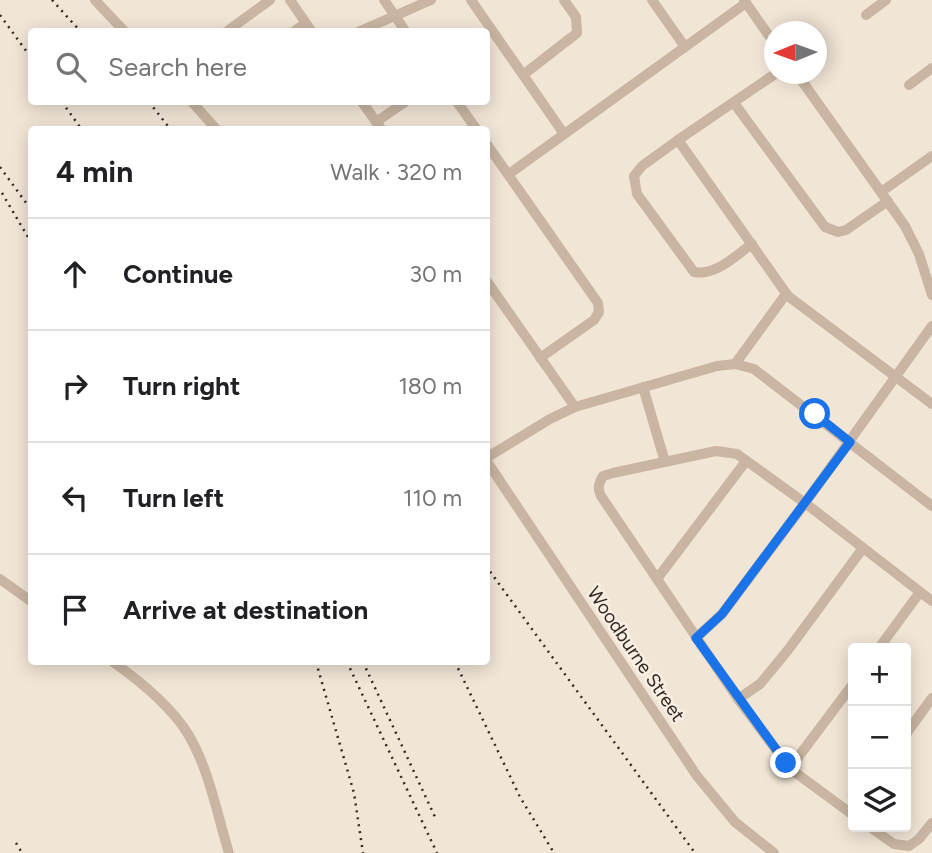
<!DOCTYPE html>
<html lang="en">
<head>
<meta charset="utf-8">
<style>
  :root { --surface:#fff; --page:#f2f2f2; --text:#202124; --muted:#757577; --line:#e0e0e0 }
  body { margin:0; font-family:Figtree,sans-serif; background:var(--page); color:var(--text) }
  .controls { position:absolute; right:21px; bottom:21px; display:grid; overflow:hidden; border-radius:7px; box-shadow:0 4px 18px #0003 }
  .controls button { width:63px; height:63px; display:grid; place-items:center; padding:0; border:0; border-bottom:2px solid var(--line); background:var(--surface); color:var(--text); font:35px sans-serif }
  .compass { position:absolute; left:764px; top:21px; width:63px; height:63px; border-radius:50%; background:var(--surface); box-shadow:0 4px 18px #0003; rotate:269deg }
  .stop { position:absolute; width:21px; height:21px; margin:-16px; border:5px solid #1a73e8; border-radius:50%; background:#fff }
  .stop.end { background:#1a73e8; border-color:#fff; box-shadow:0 2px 7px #0008 }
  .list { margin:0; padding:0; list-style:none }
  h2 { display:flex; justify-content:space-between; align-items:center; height:91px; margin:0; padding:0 28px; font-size:30px }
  h2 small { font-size:23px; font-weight:400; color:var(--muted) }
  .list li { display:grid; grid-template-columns:46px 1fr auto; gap:21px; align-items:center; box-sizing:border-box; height:112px; padding:0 28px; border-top:2px solid var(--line) }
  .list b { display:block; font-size:26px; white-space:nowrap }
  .list em { font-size:23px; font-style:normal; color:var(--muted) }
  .icon { flex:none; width:38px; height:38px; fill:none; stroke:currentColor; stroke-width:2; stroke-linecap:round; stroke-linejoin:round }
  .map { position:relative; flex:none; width:932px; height:853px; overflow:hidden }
  .search { position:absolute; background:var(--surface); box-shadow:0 4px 18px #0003; left:28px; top:28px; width:462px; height:77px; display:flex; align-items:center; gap:18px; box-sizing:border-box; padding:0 24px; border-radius:7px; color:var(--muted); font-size:26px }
  .panel { position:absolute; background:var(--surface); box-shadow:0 4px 18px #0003; left:28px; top:126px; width:462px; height:539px; border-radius:7px }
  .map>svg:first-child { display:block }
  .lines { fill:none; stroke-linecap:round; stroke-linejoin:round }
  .minor { stroke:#c9b5a2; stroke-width:10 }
  .rail { stroke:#342a25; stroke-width:2.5; stroke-dasharray:2 5; stroke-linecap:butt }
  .route { stroke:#1a73e8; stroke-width:9 }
  .labels { text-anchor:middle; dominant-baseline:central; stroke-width:5; stroke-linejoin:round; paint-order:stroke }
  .street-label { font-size:19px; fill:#342a25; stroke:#f9efe2 }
</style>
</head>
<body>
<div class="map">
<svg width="932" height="853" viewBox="0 0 932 853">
  <rect width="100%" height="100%" fill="#f1e5d6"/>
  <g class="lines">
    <!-- minor -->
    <g class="minor">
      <path d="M95 0 125 32"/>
      <path d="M290 0 312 32"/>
      <path d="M384 0 406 32"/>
      <path d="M471 0 564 134"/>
      <path d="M652 0 685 47"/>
      <path d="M744 0 774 43"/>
      <path d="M866 15 886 0"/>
      <path d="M226 32 270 0"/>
      <path d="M293 32 306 23"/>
      <path d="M358 32 431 0"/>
      <path d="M797 74 905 226 919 254 932 295"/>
      <path d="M523 75 577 33 576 17 564 0"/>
      <path d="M909 85 932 68"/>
      <path d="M192 102 217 130"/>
      <path d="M362 102 382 130"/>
      <path d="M457 102 477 130"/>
      <path d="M734 103 825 227 838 232 846 230 888 201"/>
      <path d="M376 122 405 102"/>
      <path d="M678 140 788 296 932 404"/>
      <path d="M486 143 598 303 599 312 594 320 540 358"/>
      <path d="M509 174 746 3"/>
      <path d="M881 192 932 156"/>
      <path d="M752 244C735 256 716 276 694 272L637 194 634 176 642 166 678 140 775 74"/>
      <path d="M486 280 575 407"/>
      <path d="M735 364 786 294"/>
      <path d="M643 387 665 462"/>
      <path d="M486 458 550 419 575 407 717 366 735 364 754 369 932 506"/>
      <path d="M486 460 697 776 735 822 774 853"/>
      <path d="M0 579 32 602"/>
      <path d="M657 579 746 461"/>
      <path d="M696 638 722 614 805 503 932 326"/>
      <path d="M879 648 920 592"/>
      <path d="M113 662C140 681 170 705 188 734 209 769 217 814 229 853"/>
      <path d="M738 699 760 684 788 650 863 548"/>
      <path d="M906 734 932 698"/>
      <path d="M790 768 853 684"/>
      <path d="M853 815 796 773 786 763 738 699 601 496C597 488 599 483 603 476L613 473 716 451 737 454 805 503 932 601"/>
      <path d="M870 827 894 844 909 846 919 839 932 823"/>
    </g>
    <!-- rail -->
    <g class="rail">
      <path d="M52 0 81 32"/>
      <path d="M0 15 32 59"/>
      <path d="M62 102 82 130"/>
      <path d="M149 102 171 130"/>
      <path d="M0 167 32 211"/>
      <path d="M2 193 32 244"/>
      <path d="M486 566 695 853"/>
      <path d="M316 662 354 793 363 853"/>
      <path d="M347 662 437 853"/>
      <path d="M363 662 435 817"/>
      <path d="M455 662 520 797 554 853"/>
      <path d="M16 843 22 853"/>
    </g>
  </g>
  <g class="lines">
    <!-- route -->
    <path class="route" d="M786 763 696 638 722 614 850 442 815 414"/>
  </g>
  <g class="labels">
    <!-- street labels -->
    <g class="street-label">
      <text transform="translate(636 654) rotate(56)">Woodburne Street</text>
    </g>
  </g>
</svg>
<div class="controls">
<button>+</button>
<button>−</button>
<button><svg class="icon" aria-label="layers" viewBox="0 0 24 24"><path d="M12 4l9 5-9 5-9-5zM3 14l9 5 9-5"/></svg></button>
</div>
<svg class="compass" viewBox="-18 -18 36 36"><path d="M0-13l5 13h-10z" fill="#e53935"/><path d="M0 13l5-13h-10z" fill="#757577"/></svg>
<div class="stop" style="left:815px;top:414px"></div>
<div class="stop end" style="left:786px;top:763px"></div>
<div class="search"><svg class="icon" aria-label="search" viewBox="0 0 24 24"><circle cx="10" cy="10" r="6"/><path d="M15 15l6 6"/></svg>Search here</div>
<section class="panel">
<h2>4 min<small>Walk · 320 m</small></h2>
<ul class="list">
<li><svg class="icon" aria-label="ahead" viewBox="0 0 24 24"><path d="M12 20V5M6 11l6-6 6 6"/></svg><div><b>Continue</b></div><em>30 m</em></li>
<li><svg class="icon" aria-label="right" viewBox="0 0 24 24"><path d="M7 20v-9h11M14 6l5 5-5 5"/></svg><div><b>Turn right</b></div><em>180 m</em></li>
<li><svg class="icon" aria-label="left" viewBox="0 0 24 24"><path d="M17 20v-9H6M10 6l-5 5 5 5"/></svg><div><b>Turn left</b></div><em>110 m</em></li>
<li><svg class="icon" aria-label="arrive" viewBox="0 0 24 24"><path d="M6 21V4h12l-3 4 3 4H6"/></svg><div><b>Arrive at destination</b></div></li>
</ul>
</section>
</div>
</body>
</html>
